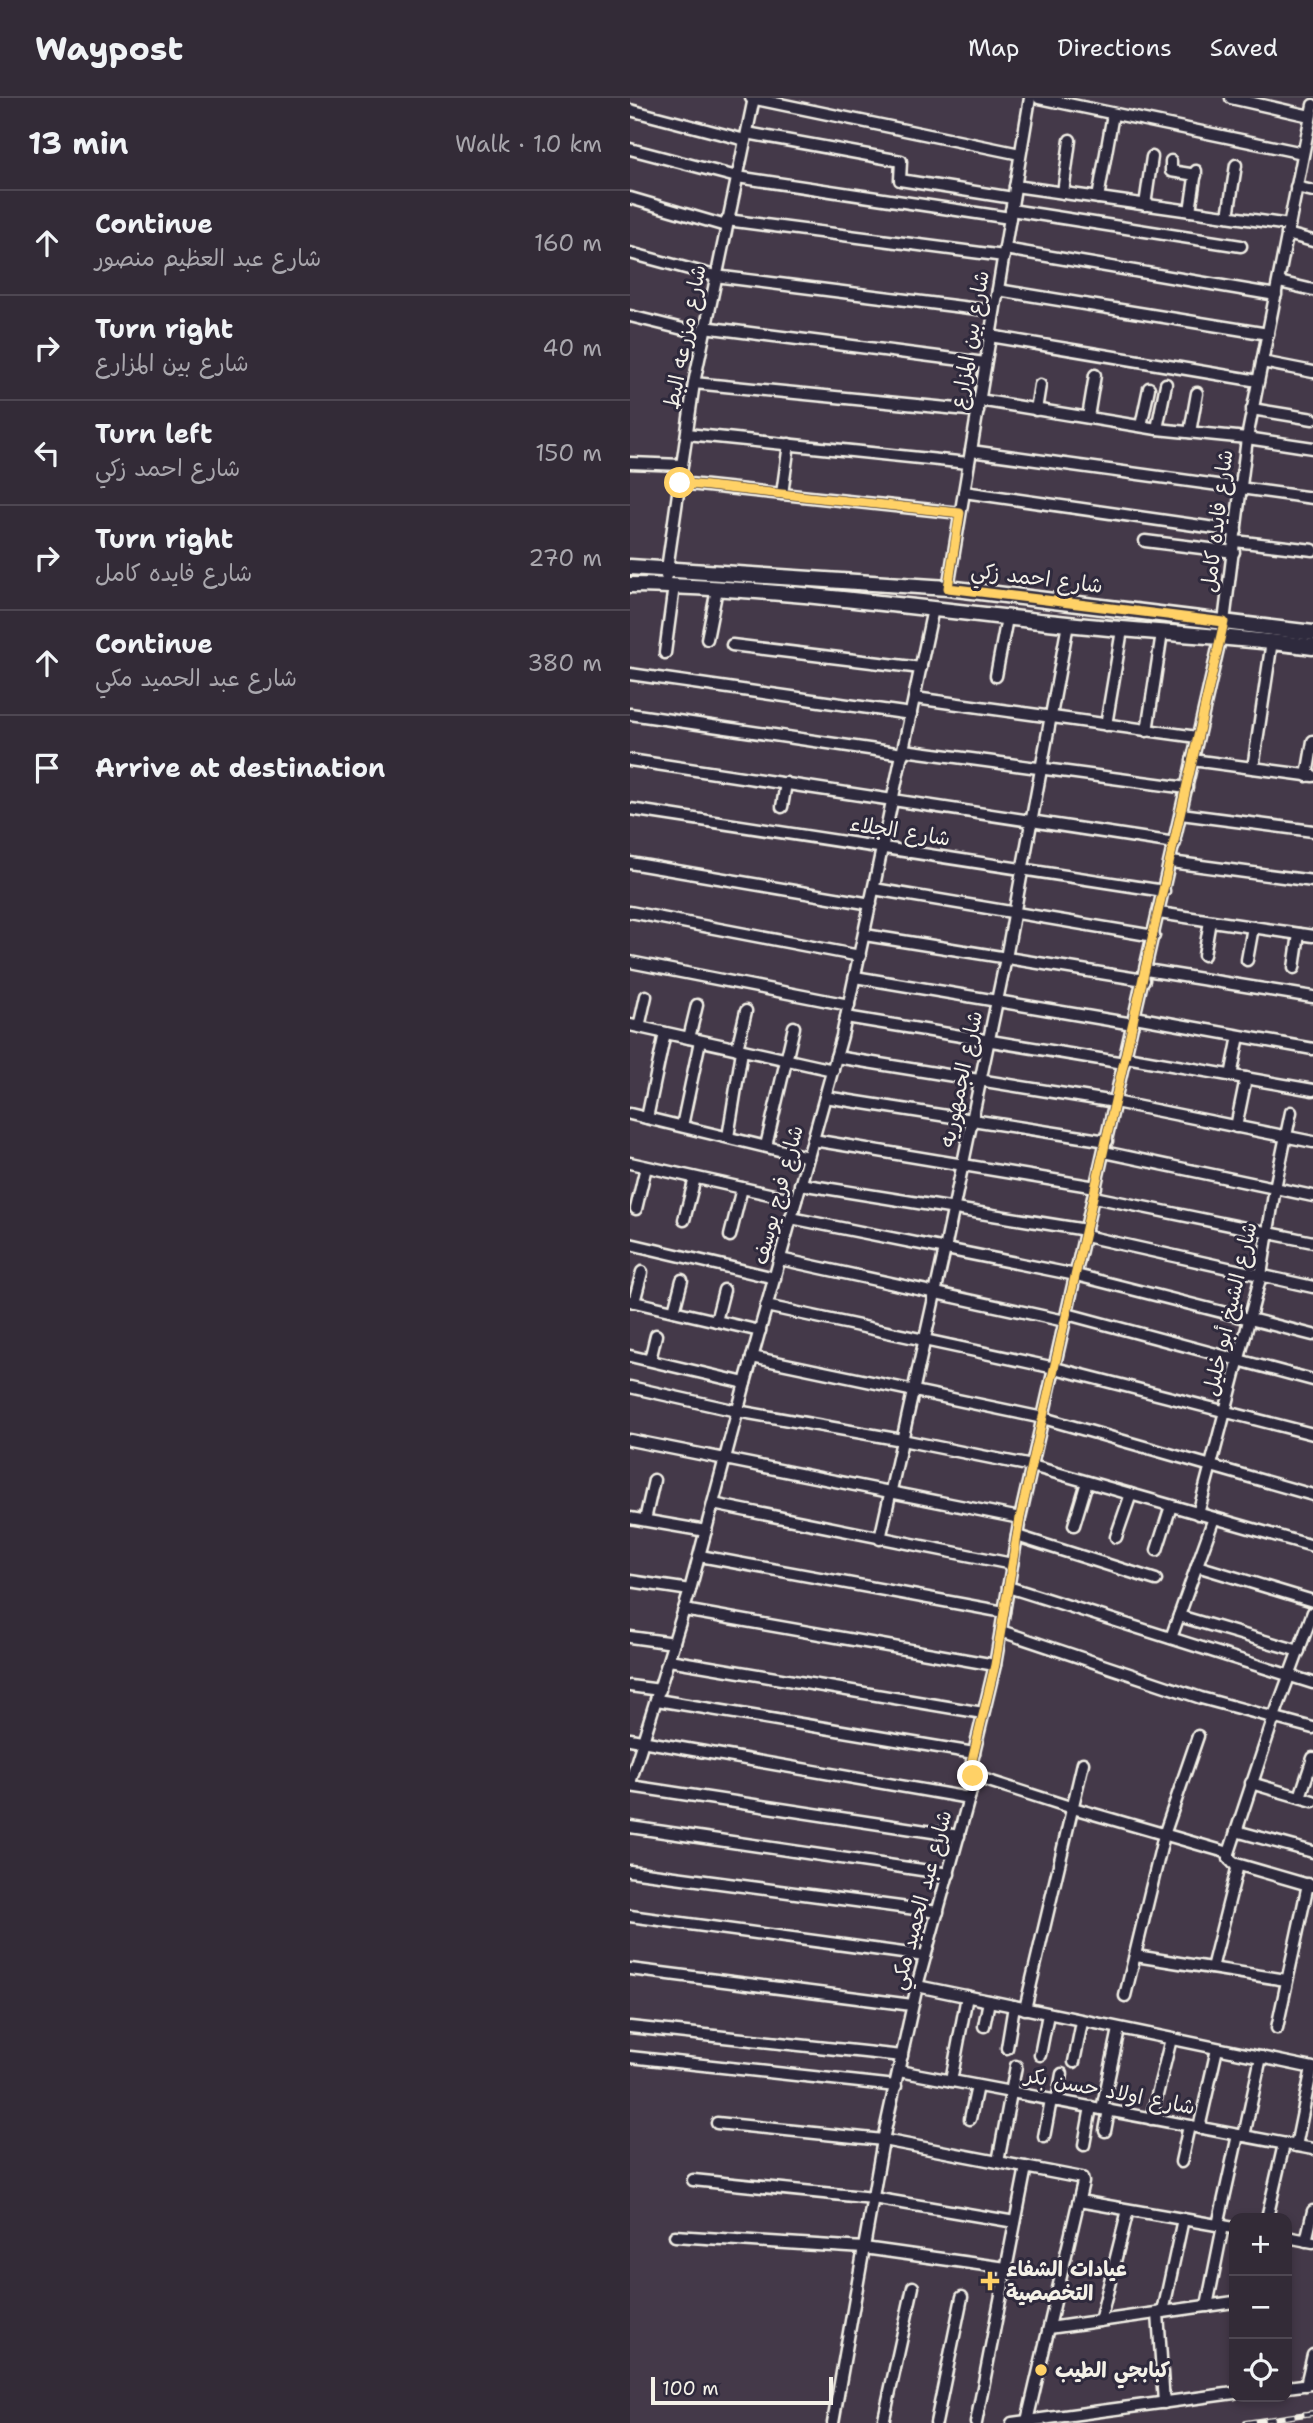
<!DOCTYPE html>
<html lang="en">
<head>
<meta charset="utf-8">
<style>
  :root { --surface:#332b37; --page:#3b333f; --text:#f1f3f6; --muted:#a9a7ad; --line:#4e4752 }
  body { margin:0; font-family:"Shantell Sans","Playpen Sans Arabic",sans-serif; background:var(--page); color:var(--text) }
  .controls { position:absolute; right:21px; bottom:21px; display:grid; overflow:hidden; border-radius:14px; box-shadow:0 4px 10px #0003 }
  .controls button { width:63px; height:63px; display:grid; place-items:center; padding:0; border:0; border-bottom:2px solid var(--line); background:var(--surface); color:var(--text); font:35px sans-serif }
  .scale { position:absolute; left:21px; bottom:18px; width:182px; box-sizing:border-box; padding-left:7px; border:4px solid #f4f1e8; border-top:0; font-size:19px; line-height:24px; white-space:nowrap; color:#f4f1e8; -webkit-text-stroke:5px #2f2a3d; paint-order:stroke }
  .stop { position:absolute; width:21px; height:21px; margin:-16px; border:5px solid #ffd166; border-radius:50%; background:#fff }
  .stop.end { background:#ffd166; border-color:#fff; box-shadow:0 2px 7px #0008 }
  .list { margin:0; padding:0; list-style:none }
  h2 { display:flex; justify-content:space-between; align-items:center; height:91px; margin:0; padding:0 28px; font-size:30px }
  h2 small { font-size:23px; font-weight:400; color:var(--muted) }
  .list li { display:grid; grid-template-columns:46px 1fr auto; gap:21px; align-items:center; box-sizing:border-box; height:105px; padding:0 28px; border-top:2px solid var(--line) }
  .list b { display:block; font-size:26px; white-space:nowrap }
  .list p { margin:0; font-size:23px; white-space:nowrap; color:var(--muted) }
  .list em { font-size:23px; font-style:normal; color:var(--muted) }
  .icon { flex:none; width:38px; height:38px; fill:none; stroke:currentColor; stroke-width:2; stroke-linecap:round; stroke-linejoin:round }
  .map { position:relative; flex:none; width:683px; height:2325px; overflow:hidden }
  header { display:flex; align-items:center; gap:42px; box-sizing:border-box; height:98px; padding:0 35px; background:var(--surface); border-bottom:2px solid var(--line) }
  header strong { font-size:33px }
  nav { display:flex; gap:38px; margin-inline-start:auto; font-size:24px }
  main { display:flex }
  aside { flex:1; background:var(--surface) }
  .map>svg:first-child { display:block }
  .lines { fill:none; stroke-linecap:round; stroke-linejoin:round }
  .street-casing { stroke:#f4f1e8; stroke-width:15 }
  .secondary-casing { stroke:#f4f1e8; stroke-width:19 }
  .street { stroke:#2f2a3d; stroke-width:10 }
  .secondary { stroke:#2f2a3d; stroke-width:14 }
  .rail-casing { stroke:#f4f1e8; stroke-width:6 }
  .rail { stroke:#2f2a3d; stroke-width:3.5; stroke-dasharray:10; stroke-linecap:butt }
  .route { stroke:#ffd166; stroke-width:9 }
  .poi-dot { fill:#ffd166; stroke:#2f2a3d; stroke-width:2.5 }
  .labels { text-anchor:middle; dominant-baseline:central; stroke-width:6; stroke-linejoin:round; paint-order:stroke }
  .street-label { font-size:21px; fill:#f4f1e8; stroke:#2f2a3d }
  .poi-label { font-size:21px; font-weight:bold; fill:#f4f1e8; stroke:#2f2a3d; text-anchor:start }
</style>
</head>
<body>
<header>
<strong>Waypost</strong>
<nav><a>Map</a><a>Directions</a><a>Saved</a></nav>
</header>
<main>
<aside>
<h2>13 min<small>Walk · 1.0 km</small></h2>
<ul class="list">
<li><svg class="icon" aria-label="ahead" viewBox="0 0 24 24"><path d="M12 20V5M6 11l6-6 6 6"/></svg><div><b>Continue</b><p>شارع عبد العظيم منصور</p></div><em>160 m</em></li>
<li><svg class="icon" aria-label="right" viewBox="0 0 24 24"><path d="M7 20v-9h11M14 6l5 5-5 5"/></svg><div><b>Turn right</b><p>شارع بين المزارع</p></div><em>40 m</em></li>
<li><svg class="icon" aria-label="left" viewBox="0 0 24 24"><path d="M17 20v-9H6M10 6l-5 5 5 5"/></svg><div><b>Turn left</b><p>شارع احمد زكي</p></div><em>150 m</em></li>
<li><svg class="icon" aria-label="right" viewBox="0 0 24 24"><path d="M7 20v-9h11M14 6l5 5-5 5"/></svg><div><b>Turn right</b><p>شارع فايده كامل</p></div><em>270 m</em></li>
<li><svg class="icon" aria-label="ahead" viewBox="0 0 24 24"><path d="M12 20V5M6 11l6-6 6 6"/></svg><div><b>Continue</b><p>شارع عبد الحميد مكي</p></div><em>380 m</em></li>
<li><svg class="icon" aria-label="arrive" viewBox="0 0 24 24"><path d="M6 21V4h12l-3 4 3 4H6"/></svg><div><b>Arrive at destination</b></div></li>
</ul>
</aside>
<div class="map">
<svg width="683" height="2325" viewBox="0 0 683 2325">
  <rect width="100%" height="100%" fill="#443949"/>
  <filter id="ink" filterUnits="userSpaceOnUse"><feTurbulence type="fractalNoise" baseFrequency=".0143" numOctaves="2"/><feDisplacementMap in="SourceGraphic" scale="14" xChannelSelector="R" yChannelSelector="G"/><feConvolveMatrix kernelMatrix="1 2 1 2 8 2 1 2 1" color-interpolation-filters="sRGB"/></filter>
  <g filter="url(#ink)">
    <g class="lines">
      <defs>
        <g id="street">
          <path d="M121 0 390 56"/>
          <path d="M409 0 673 55"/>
          <path d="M601 0 680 18"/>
          <path d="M0 12 115 42"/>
          <path d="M117 35 271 63 270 82 383 100"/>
          <path d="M0 51 107 79 380 120"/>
          <path d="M541 63V73L566 77"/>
          <path d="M385 88 659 127"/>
          <path d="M666 89 683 93"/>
          <path d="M433 95 440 42"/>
          <path d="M0 100 96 128"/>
          <path d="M468 100 483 16"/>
          <path d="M515 107 522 59"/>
          <path d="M381 112 611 148"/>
          <path d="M560 113 566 73"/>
          <path d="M598 118 606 67"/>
          <path d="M97 122 374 158"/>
          <path d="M657 136 683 143"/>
          <path d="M375 151 646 197"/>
          <path d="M0 155 85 178 364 213"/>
          <path d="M649 184 683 192"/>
          <path d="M368 192 638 236"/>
          <path d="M0 218 73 236"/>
          <path d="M74 229 355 265"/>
          <path d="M360 238 628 283"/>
          <path d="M632 264 683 274"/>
          <path d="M64 285 348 313"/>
          <path d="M349 302 527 331 617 340 683 350"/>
          <path d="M622 311 683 321"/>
          <path d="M406 312 410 287"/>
          <path d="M458 319 465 277"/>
          <path d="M511 328 519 290"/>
          <path d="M527 331 536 286"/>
          <path d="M560 334 567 295"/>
          <path d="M57 336 338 365"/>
          <path d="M341 353 683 400"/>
          <path d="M0 365 52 367"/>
          <path d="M50 385 330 415"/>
          <path d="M334 394 606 433"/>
          <path d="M152 396 159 346"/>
          <path d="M515 443 604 454"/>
          <path d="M605 443 683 452"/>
          <path d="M36 478 64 285 124 0"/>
          <path d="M318 490 400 0"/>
          <path d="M77 541 87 491"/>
          <path d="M102 547 291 570"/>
          <path d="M35 555 44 488"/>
          <path d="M0 576 281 616"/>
          <path d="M366 578 377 520"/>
          <path d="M285 600 567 639"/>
          <path d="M0 616 273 656"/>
          <path d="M476 627 492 532"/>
          <path d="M517 633 532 535"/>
          <path d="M274 652 557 690"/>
          <path d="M0 662 545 745"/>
          <path d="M562 662 683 678"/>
          <path d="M623 670 642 543"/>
          <path d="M677 678 683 643"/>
          <path d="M152 709 156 685"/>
          <path d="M0 711 534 793"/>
          <path d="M551 716 683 733"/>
          <path d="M541 764 683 783"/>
          <path d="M0 765 241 806"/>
          <path d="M244 791 524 838"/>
          <path d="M0 814 230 858"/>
          <path d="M529 815 683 838"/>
          <path d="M235 837 514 882"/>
          <path d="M574 857 580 823"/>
          <path d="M617 862 623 829"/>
          <path d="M0 864 219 907"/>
          <path d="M664 870 669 836"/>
          <path d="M516 872 683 899"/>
          <path d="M225 879 503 926"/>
          <path d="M216 919 494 965"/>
          <path d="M505 919 683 951"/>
          <path d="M0 927 203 972"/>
          <path d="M9 929 16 898"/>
          <path d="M59 940 67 907"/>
          <path d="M107 951 116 913"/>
          <path d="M206 959 485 1004 683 1044"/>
          <path d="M496 959 683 992"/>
          <path d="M601 978 609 938"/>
          <path d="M195 999 477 1043"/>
          <path d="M0 1016 178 1059"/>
          <path d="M17 1020 35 935"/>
          <path d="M52 1028 70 943"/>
          <path d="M606 1029 616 980"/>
          <path d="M98 1039 112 953"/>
          <path d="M183 1042 466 1089"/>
          <path d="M136 1048 164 929"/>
          <path d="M474 1054 683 1098"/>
          <path d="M0 1065 166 1102"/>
          <path d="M170 1086 456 1132"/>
          <path d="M464 1099 683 1144"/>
          <path d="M6 1111 16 1069"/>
          <path d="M161 1120 446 1177 683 1237"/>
          <path d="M54 1122 65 1080"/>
          <path d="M100 1138 112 1090"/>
          <path d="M455 1138 683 1189"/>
          <path d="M0 1146 145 1180"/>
          <path d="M150 1161 435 1223"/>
          <path d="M0 1203 130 1233"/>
          <path d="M4 1204 12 1174"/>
          <path d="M136 1208 425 1270 683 1336"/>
          <path d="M44 1213 52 1182"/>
          <path d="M437 1216 683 1282"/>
          <path d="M86 1223 94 1192"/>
          <path d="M0 1258 115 1285"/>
          <path d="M122 1259 413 1320 683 1397"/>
          <path d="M20 1262 26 1237"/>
          <path d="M0 1289 107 1313 272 1342 402 1368 683 1448"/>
          <path d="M0 1342 390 1420"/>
          <path d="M83 1406 382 1466"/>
          <path d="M568 1416 631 1177 645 1090 661 1014"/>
          <path d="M0 1420 76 1433"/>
          <path d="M15 1422 24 1382"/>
          <path d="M444 1427 457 1384"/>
          <path d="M387 1438 526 1482"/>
          <path d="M486 1439 501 1396"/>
          <path d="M250 1441 315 1151 376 860 438 526"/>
          <path d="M527 1452 541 1408"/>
          <path d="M70 1458 374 1514"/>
          <path d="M567 1468 683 1503"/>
          <path d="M0 1483 60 1492"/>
          <path d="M378 1489 683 1585"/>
          <path d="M54 1512 365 1567"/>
          <path d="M549 1518 669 1553"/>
          <path d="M371 1533 571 1600 683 1630"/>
          <path d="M0 1539 44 1545"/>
          <path d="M541 1540 584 1420"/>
          <path d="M39 1562 353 1615"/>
          <path d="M0 1588 30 1592"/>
          <path d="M27 1602 344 1655"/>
          <path d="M0 1641 339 1700"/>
          <path d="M343 1678 443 1710 599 1755"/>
          <path d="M0 1685 60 1492 115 1285 212 938 303 511"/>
          <path d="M621 1685 683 1703"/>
          <path d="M0 1688 329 1738"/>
          <path d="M670 1699 683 1660"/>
          <path d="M0 1729 319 1776"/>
          <path d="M606 1733 683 1754"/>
          <path d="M603 1765 682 1788"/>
          <path d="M0 1773 308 1814"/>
          <path d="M0 1818 295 1858"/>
          <path d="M506 1858 656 1882"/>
          <path d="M582 1870 607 1771 605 1766 599 1761V1755L644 1619 683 1514"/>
          <path d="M0 1871 282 1907"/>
          <path d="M287 1888 683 1970"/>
          <path d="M495 1898 534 1737 568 1638"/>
          <path d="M395 1911 453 1665"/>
          <path d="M354 1928 359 1903"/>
          <path d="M0 1929 272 1958"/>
          <path d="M647 1930 678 1786"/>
          <path d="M377 1950 384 1908"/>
          <path d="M410 1957 418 1916"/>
          <path d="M0 1959 266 1988"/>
          <path d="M444 1964 452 1924"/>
          <path d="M269 1973 683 2051"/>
          <path d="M321 1983 337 1898"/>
          <path d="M427 2003 432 1976"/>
          <path d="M472 2011 489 1931"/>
          <path d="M340 2021 347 1988"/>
          <path d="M521 2021 541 1941"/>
          <path d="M87 2025 253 2042 452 2080 453 2084 397 2323"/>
          <path d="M569 2030 587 1951"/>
          <path d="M475 2033 479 2012"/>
          <path d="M614 2038 631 1959"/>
          <path d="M414 2039 421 2002"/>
          <path d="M454 2047 461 2009"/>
          <path d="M666 2048 682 1970"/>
          <path d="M368 2064 386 1968"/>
          <path d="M551 2064 559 2028"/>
          <path d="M63 2082 243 2100 385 2124"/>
          <path d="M449 2103 604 2130"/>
          <path d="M637 2120 654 2046"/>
          <path d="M588 2127 608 2037"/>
          <path d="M45 2138 234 2150 376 2170"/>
          <path d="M657 2139 683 2144"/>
          <path d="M676 2143 683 2113"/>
          <path d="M577 2208 593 2128"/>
          <path d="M533 2214 553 2121"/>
          <path d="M528 2215 534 2305"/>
          <path d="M470 2223 498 2112"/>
          <path d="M419 2230 604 2204"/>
          <path d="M676 2287 683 2257"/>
          <path d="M657 2289 681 2286"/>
          <path d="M203 2325 253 2042 287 1888 342 1689V1663L365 1567 390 1420 594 524 617 340 683 7"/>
          <path d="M253 2325 283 2189"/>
          <path d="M306 2325 332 2199"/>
          <path d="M346 2325 396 2069"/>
          <path d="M382 2325 604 2295"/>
        </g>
        <g id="secondary">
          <path d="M0 469 318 490 683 535"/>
          <path d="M0 487C140 489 280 509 418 524 506 534 595 537 683 549"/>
        </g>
      </defs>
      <!-- street casing -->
      <use href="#street" class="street-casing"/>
      <!-- secondary casing -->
      <use href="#secondary" class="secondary-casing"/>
      <!-- street -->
      <use href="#street" class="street"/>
      <!-- secondary -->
      <use href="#secondary" class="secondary"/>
      <defs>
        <path id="rail" d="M615 2325 683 2315"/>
      </defs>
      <!-- rail casing -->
      <use href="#rail" class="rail-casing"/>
      <!-- rail -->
      <use href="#rail" class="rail"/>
    </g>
  </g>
  <g class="lines" filter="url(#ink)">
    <!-- route -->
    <path class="route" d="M50 385 330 415 318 490 594 524 390 1420 365 1567 342 1663 343 1678"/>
  </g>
  <!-- markers -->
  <g class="poi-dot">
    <path d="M356.5 2172.5h7v7h7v7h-7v7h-7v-7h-7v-7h7z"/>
    <circle cx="411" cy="2272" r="7"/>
  </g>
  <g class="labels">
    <!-- street labels -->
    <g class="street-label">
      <text transform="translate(55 239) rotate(-79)">شارع مزرعه البط</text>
      <text transform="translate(340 242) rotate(-80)">شارع بين المزارع</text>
      <text transform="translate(587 423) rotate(-83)">شارع فايده كامل</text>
      <text transform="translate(407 480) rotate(7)">شارع احمد زكي</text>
      <text transform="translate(270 733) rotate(9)">شارع الجلاء</text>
      <text transform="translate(331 981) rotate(-78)">شارع الجمهوريه</text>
      <text transform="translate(148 1097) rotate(-75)">شارع فرج يوسف</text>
      <text transform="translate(600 1211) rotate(-77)">شارع الشيخ أبو خليل</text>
      <text transform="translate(291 1802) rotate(-75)">شارع عبد الحميد مكي</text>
      <text transform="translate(480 1993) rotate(11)">شارع اولاد حسن بكر</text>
    </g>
    <!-- poi labels -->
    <g class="poi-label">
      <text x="376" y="2171">عيادات الشفاء<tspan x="376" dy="24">التخصصية</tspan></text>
      <text x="425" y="2272">كبابجي الطيب</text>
    </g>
  </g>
</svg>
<div class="controls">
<button>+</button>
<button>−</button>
<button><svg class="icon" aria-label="locate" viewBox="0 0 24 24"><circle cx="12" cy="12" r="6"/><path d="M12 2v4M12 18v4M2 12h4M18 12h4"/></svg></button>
</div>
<div class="scale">100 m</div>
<div class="stop" style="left:50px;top:385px"></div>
<div class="stop end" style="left:343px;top:1678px"></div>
</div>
</main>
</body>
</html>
